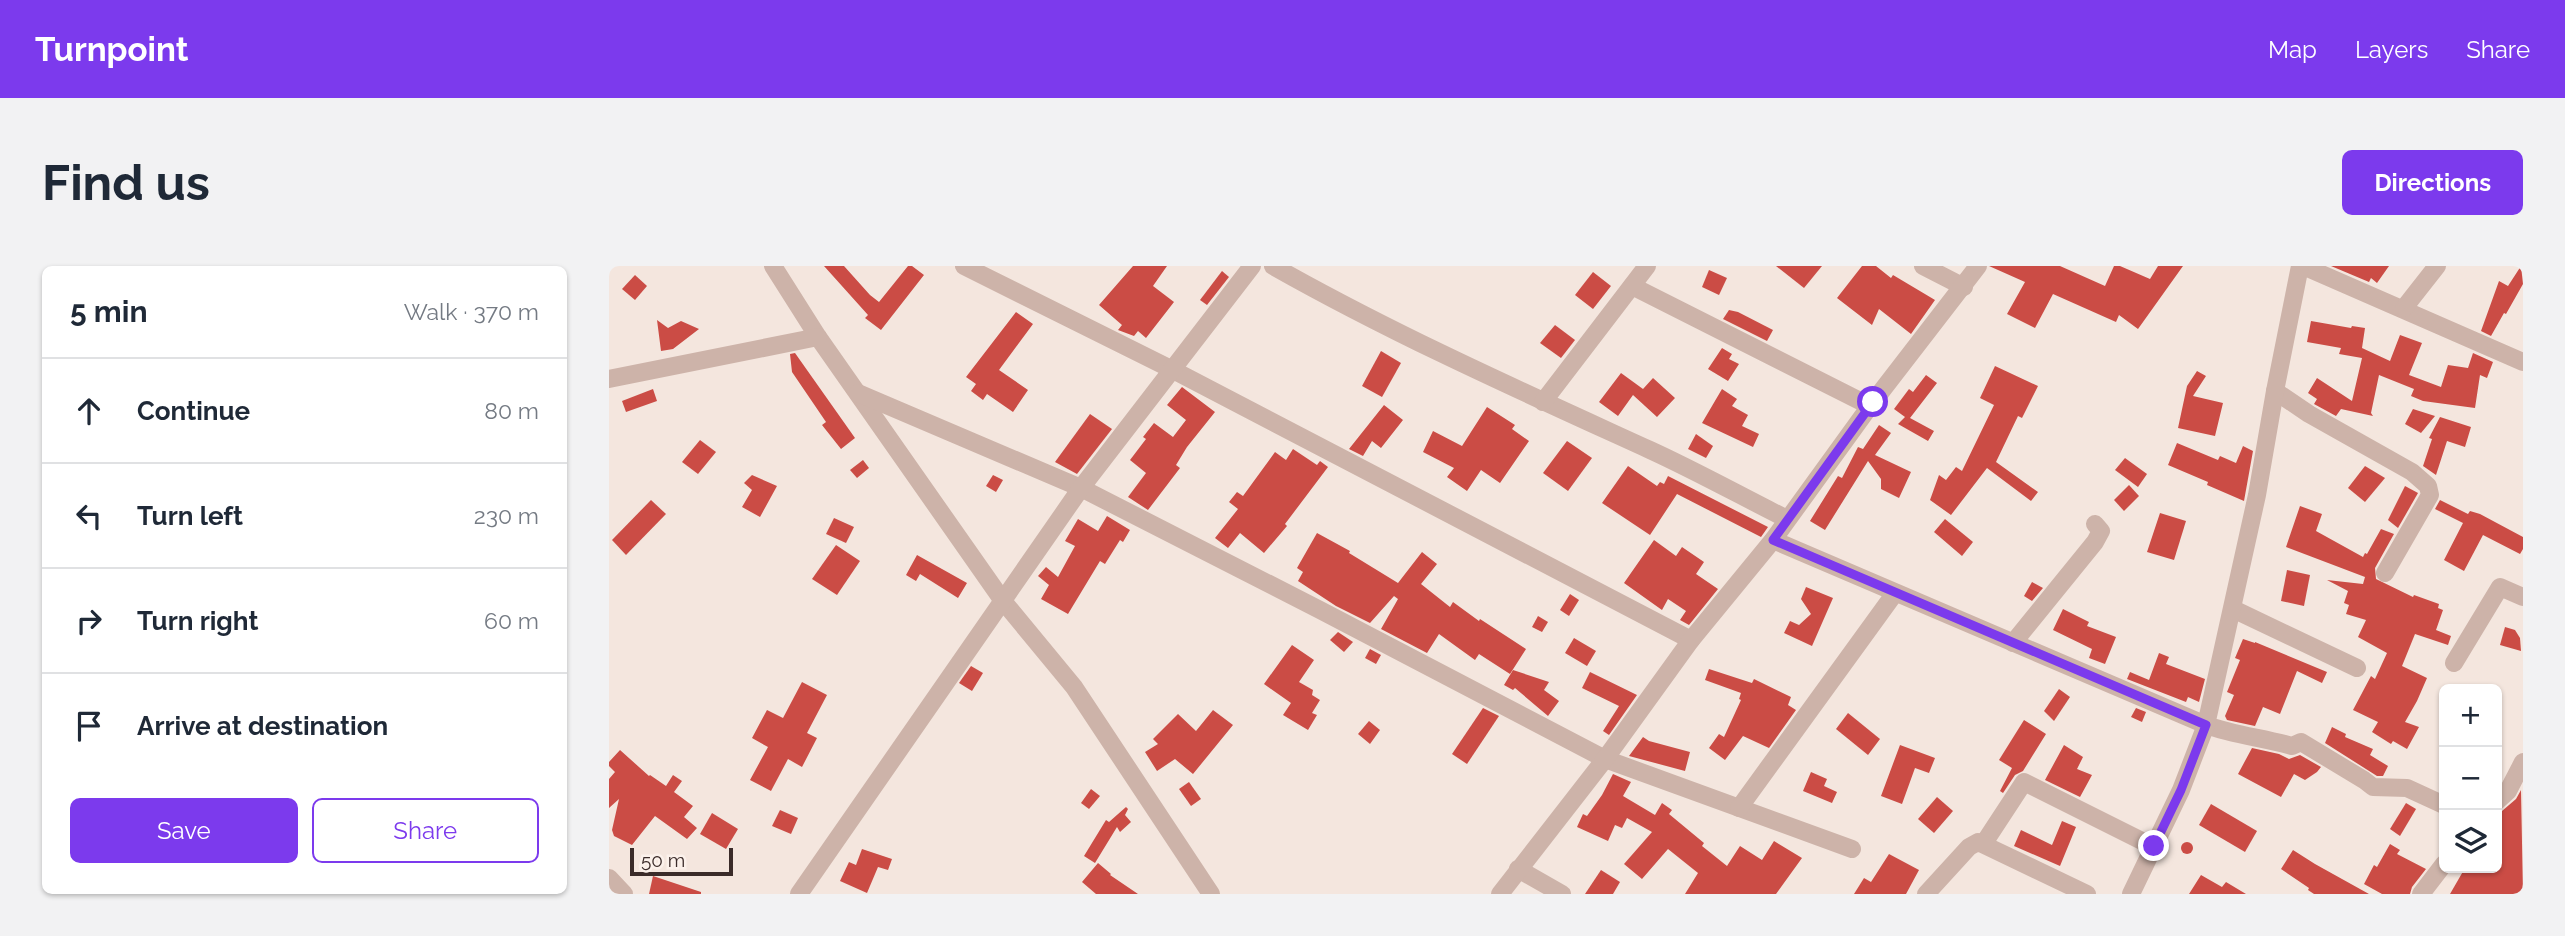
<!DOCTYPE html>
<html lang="en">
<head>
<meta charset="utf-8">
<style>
  :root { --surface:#fff; --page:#f2f2f3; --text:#1f2937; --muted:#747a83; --line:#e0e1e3; --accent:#7c3aed }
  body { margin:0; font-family:Raleway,sans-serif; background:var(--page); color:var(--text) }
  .controls { position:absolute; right:21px; bottom:21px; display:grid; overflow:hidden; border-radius:10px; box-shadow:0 2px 5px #0004 }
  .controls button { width:63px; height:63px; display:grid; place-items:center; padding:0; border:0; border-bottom:2px solid var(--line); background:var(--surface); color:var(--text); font:35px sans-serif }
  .scale { position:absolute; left:21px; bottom:18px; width:103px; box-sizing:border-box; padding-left:7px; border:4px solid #3a2b29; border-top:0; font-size:19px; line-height:24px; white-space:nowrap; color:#3a2b29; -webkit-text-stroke:5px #fbf1eb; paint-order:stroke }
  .stop { position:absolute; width:21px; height:21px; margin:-16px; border:5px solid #7c3aed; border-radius:50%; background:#fff }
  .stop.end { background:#7c3aed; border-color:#fff; box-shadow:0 2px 7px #0008 }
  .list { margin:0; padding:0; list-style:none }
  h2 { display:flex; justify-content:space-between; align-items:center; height:91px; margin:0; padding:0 28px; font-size:30px }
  h2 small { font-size:23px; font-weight:400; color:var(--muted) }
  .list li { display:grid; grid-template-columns:46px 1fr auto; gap:21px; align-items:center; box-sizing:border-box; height:105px; padding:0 28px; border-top:2px solid var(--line) }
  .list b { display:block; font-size:26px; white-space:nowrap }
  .list em { font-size:23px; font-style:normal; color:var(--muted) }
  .actions { display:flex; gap:14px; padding:21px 28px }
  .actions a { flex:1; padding:16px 0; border:2px solid var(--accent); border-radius:10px; text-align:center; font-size:24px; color:var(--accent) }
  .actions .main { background:var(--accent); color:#fff }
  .icon { flex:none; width:38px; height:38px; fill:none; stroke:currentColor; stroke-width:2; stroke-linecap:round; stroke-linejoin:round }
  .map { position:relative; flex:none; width:1914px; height:628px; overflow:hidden; border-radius:10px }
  header { display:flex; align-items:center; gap:42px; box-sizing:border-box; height:98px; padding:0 35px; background:var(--accent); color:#fff }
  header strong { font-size:33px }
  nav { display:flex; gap:38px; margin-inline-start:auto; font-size:24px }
  .intro { display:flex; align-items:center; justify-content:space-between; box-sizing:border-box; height:168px; padding:0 42px }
  h1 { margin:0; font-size:49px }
  .button { padding:18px 32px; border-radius:10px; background:var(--accent); color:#fff; font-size:24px; font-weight:700 }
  main { display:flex; gap:42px; padding:0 42px }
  aside { flex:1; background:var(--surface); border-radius:10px; box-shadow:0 2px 5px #0004 }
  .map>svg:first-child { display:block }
  .building { fill:#cb4c45 }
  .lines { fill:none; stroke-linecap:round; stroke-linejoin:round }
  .minor { stroke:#cdb3a9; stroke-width:18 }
  .route { stroke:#7c3aed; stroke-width:9 }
</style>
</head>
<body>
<header>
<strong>Turnpoint</strong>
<nav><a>Map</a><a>Layers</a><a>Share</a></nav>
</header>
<div class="intro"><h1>Find us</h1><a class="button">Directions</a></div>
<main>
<aside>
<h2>5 min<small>Walk · 370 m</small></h2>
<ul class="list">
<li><svg class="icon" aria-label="ahead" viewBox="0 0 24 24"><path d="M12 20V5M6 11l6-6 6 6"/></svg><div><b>Continue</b></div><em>80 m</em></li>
<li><svg class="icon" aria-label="left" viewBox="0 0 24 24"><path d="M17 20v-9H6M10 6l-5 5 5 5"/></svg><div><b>Turn left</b></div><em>230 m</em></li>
<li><svg class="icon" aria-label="right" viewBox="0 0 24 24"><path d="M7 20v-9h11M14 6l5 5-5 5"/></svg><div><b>Turn right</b></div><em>60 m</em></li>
<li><svg class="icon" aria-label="arrive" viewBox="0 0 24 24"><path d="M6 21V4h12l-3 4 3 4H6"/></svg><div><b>Arrive at destination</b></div></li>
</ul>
<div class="actions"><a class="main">Save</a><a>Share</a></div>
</aside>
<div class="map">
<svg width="1914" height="628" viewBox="0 0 1914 628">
  <rect width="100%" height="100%" fill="#f4e6de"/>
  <!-- building -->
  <g class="building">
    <path d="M215 0H235L261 29 270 36 299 0H303L315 9 272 64 256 52 259 49Z"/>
    <path d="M524 0H558L544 20 565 36 537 72 529 65 525 70 509 64 513 59 490 39Z"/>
    <path d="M1167 0H1213L1195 22Z"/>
    <path d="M1253 0H1267L1282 12 1284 9 1326 34 1302 68 1270 43 1263 59 1228 32Z"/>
    <path d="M1380 0H1451L1496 20 1505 0H1511L1541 13 1549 0H1574L1529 63 1510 49 1507 56 1444 28 1426 62 1398 48 1416 16Z"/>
    <path d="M1722 0H1780L1768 17 1762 12 1760 16Z"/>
    <path d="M1912 0 1914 18 1897 48 1895 47 1882 70 1872 65 1890 15 1899 20Z"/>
    <path d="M1100 4 1118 12 1110 29 1093 21Z"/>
    <path d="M613 5 620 11 598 39 591 34Z"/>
    <path d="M984 6 1002 20 984 43 966 29Z"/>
    <path d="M26 9 38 20 26 34 13 23Z"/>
    <path d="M1120 44 1129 46 1164 64 1158 75 1114 53Z"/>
    <path d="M407 46 424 58 390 104 419 124 404 146 378 128 374 134 362 125 367 118 357 111Z"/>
    <path d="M48 54 59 62 72 55 90 63 64 83 52 85Z"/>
    <path d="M1702 55 1742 62 1743 60 1756 62 1753 82 1781 95 1791 69 1813 77 1800 109 1832 121 1839 99 1859 102 1864 87 1884 96 1878 112 1871 109 1866 142 1814 135 1802 130 1805 123 1770 109 1762 147 1764 150 1732 143 1727 150 1705 138 1708 133 1699 127 1708 112 1743 135 1753 92 1730 88 1732 82 1698 76Z"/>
    <path d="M946 59 966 74 952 92 931 77Z"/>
    <path d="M1113 82 1123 88 1120 93 1130 98 1119 115 1099 103Z"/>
    <path d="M772 85 792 97 773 131 753 120Z"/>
    <path d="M186 87 246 172 232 183 213 159 217 156 183 106 181 88Z"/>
    <path d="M1386 100 1429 120 1413 152 1409 150 1387 196 1429 226 1422 235 1378 202 1342 249 1321 234 1330 209 1337 214 1347 201 1353 205 1385 139 1371 132Z"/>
    <path d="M1588 105 1597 110 1584 130 1614 137 1606 170 1569 162 1578 120Z"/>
    <path d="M1012 107 1034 123 1044 112 1066 132 1048 151 1024 129 1009 150 990 136Z"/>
    <path d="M1317 109 1328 117 1301 152 1325 165 1319 175 1289 158 1296 151 1285 143 1300 123 1304 126Z"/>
    <path d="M573 121 606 146 578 181 567 199 571 202 539 244 519 231 537 207 521 194 537 173 534 171 545 157 564 171 577 154 558 139Z"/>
    <path d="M44 123 48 135 17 146 13 135Z"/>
    <path d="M1113 123 1128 133 1123 140 1139 149 1133 160 1150 168 1144 181 1093 157Z"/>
    <path d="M775 139 794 154 772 182 763 175 754 190 740 183Z"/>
    <path d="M878 141 906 159 903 163 920 175 891 217 872 204 858 225 838 211 845 202 814 186 824 165 853 180Z"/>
    <path d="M1804 143 1826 150 1812 167 1796 158Z"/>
    <path d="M481 148 503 163 468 208 446 196Z"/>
    <path d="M1831 151 1862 161 1856 181 1838 175 1827 209 1814 200 1823 173 1820 172Z"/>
    <path d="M1270 159 1282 167 1266 189 1302 206 1290 232 1272 223V213L1259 195 1216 264 1201 255 1229 210 1233 212 1249 181 1254 183Z"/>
    <path d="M1087 168 1104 180 1097 192 1079 183Z"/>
    <path d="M91 174 107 186 89 208 73 196Z"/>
    <path d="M958 175 983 192 959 225 934 207Z"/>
    <path d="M1568 177 1609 194 1611 190 1627 197 1634 180 1644 185 1635 235 1598 219 1599 216 1559 199Z"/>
    <path d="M684 183 708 199 711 195 719 201 676 258 678 260 655 287 631 267 619 282 606 272 629 243 620 236 628 226 634 230 666 186 677 194Z"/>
    <path d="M1516 192 1538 208 1529 221 1506 204Z"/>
    <path d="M254 194 260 202 248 212 241 204Z"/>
    <path d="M1019 200 1048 220 1051 216 1055 218 1059 210 1159 261 1152 271 1068 228 1041 269 993 237Z"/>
    <path d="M1756 200 1776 212 1756 236 1739 222Z"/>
    <path d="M143 209 168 220 151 251 133 241 143 224 135 217Z"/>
    <path d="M384 209 394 214 387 226 377 220Z"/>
    <path d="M1520 219 1530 230 1515 245 1505 234Z"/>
    <path d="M1796 220 1809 227 1789 262 1779 254Z"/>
    <path d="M42 234 57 248 17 289 3 274Z"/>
    <path d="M1831 234 1859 248 1861 245 1871 248 1914 271V283L1911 288 1874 269 1855 305 1835 294 1854 257 1826 243Z"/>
    <path d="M1691 240 1713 248 1707 265 1754 291 1756 287 1758 288 1772 263 1785 268 1766 302 1767 313 1804 331 1805 329 1830 338 1829 342 1834 344 1827 364 1842 370 1839 379 1806 368 1793 400 1818 412 1808 435 1796 456 1810 461 1798 483 1784 475 1782 478 1763 466 1769 456 1744 444 1762 410 1766 413 1778 387 1749 371 1757 354 1737 348 1740 339 1735 337 1739 325 1718 314 1754 318 1756 311 1677 281Z"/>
    <path d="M1551 247 1577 255 1565 294 1538 286Z"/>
    <path d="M498 250 521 264 514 276 511 274 496 298 491 295 459 348 432 333 440 319 429 310 437 301 449 311 466 280 456 275 469 253 489 265Z"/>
    <path d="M225 252 245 261 237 277 217 268Z"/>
    <path d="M1336 253 1364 276 1353 290 1325 266Z"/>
    <path d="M708 267 741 285 740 287 789 317 813 286 828 298 812 318 841 341 844 336 870 355 871 353 917 383 901 408 870 388 866 394 830 368 818 387 772 363 789 333 785 330 761 357 727 340 689 315 694 306 688 302Z"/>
    <path d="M1045 274 1067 290 1073 281 1095 296 1087 308 1109 323 1080 359 1071 354 1077 345 1059 333 1053 344 1015 317Z"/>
    <path d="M227 279 251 295 228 329 203 313Z"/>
    <path d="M308 289 358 317 349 332 311 308 307 315 297 309Z"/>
    <path d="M1678 304 1701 309 1695 340 1672 335Z"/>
    <path d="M1423 316 1434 322 1423 335 1415 330Z"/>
    <path d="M1197 321 1224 332 1203 380 1175 367 1181 355 1190 359 1202 348 1192 333Z"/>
    <path d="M961 328 970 334 960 350 951 344Z"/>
    <path d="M1454 343 1480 356 1478 360 1507 371 1496 398 1480 392 1483 383 1444 364Z"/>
    <path d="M929 350 939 356 933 366 923 361Z"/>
    <path d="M1896 361 1906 364 1911 372 1912 385 1891 379Z"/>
    <path d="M729 366 744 376 735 386 721 374Z"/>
    <path d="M965 372 987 385 978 400 956 387Z"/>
    <path d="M1634 373 1646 377V376L1718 406 1713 417 1688 405 1671 448 1654 441 1646 460 1618 454 1616 450 1625 429 1618 426 1631 394 1626 392Z"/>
    <path d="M683 379 705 394 690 416 704 424 703 429 711 434 703 447 708 449 699 464 674 449 682 437 655 418Z"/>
    <path d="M761 383 772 389 767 398 756 392Z"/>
    <path d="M1550 387 1560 391 1557 398 1596 413 1590 436 1579 431 1577 436 1518 413 1521 406 1540 414Z"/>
    <path d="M362 400 374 407 363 425 350 417Z"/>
    <path d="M1100 403 1143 417 1145 413 1182 431 1179 439 1187 444 1160 482 1134 470 1116 494 1100 482 1110 468 1115 471 1132 434 1130 433 1132 427 1096 414Z"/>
    <path d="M904 404 940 416 935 424 950 435 939 450 906 422 904 424 895 419Z"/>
    <path d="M981 406 1028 429 1000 469 994 465 1010 440 973 422Z"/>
    <path d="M193 416 218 429 198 467 208 472 193 501 179 493 162 525 141 514 159 481 143 472 158 444 174 452Z"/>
    <path d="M1450 423 1461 431 1445 455 1435 445Z"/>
    <path d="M874 442 890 450 858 498 843 488Z"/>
    <path d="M1527 442 1537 446 1533 456 1522 451Z"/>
    <path d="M604 444 624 459 584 508 566 493 548 505 536 486 549 478 544 473 569 448 587 465Z"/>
    <path d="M1239 447 1271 473 1259 489 1227 463Z"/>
    <path d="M1415 454 1437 468 1414 505 1406 509 1394 527 1391 525 1403 502 1390 494Z"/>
    <path d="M760 455 771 464 761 478 749 468Z"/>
    <path d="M1723 461 1737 468 1736 471 1764 483 1761 489 1779 500 1774 510H1768L1716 477Z"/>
    <path d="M1034 471 1040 475 1081 486 1076 505 1020 490Z"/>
    <path d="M1291 479 1326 492 1320 507 1306 502 1293 538 1272 530Z"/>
    <path d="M1455 479 1474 491 1468 503 1483 509 1471 531 1436 514Z"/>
    <path d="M1643 482 1670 488 1680 493 1691 489 1712 501 1708 506 1696 514 1685 508 1672 531 1629 508Z"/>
    <path d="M11 484 40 510 41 509 57 520 64 509 73 515 65 526 84 540 75 551 88 562 78 573 46 550 23 579 5 570 3 564 10 533 0 542V513L6 506 0 500V496Z"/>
    <path d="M1202 506 1218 513 1215 520 1228 526 1223 537 1194 525Z"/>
    <path d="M1004 508 1022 516 1014 530 1046 549 1053 537 1063 544 1060 548 1095 577 1093 580 1118 600 1131 580 1153 594 1165 575 1193 592 1167 628H1076L1089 607 1059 583 1033 613 1015 598 1043 566 1018 552 1013 562 1006 559 999 575 968 561 974 548 978 550 993 529Z"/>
    <path d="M580 516 592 533 582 540 570 523Z"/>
    <path d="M482 523 491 530 480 543 472 537Z"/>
    <path d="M1912 524 1914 628H1841L1856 602H1888V559L1893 545 1907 533Z"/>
    <path d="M1328 531 1344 545 1325 567 1309 553Z"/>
    <path d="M1797 537 1807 543 1791 570 1781 563Z"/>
    <path d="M1602 538 1648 565 1636 586 1590 559Z"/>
    <path d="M517 541 519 543 516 549 522 556 511 566 508 561 486 597 475 590 497 554 500 556Z"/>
    <path d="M171 544 189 552 182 568 163 560Z"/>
    <path d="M103 547 129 563 117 583 91 568Z"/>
    <path d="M1453 555 1467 561 1451 600 1405 580 1412 564 1443 579Z"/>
    <circle cx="1578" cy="582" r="6"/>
    <path d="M1781 578 1791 584 1788 588 1817 603 1803 621 1801 628H1773L1755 618 1765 599 1768 601Z"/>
    <path d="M253 583 283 593 279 604 269 601 258 627 231 615 240 596 247 599Z"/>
    <path d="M1684 584 1706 598 1760 628H1705L1699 624 1700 622 1672 603Z"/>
    <path d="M1280 588 1310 604 1297 628H1245L1255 612 1262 616Z"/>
    <path d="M489 597 502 608 501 609 529 628H487L473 616Z"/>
    <path d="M992 604 1011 616 1004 628H976Z"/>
    <path d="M1592 609 1613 621 1617 616 1637 628H1580Z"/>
    <path d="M44 610 92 626V628H40Z"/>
  </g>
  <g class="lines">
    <!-- minor -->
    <g class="minor">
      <path d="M164 0 209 71 394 335 465 421 602 628"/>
      <path d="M355 0 564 104 1082 374"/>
      <path d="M664 0C786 69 914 126 1041 184 1087 205 1132 230 1178 253"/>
      <path d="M1314 0 1355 21"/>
      <path d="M1694 0 1914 96"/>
      <path d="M1023 20 1261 140"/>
      <path d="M1795 42 1828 0"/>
      <path d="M0 113 209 71"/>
      <path d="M1666 125 1700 148 1803 206 1819 220 1821 229 1776 307"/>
      <path d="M249 127 472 222 711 344 996 493 1243 583"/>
      <path d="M934 136 1038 0"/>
      <path d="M1164 274 1597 459C1625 469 1655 472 1683 480L1692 476 1755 514 1764 521 1798 522 1835 539"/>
      <path d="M1624 343 1748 402"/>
      <path d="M1404 377 1486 276 1492 265 1486 258"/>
      <path d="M1845 397 1891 321 1914 331"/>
      <path d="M1888 535 1899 525 1914 496"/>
      <path d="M1130 542 1286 327"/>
      <path d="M1375 577 1415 516 1545 581"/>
      <path d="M909 603 953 628"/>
      <path d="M0 612 15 628"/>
      <path d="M190 628 472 222 643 0"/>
      <path d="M891 628 996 493 1082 374 1164 274 1261 140 1369 0"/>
      <path d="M1317 628 1360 581 1369 576 1478 628"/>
      <path d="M1522 628 1572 524 1597 459 1648 229 1666 125 1691 0"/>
      <path d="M1812 628 1835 598"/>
    </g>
  </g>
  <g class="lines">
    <!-- route -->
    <path class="route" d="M1264 136 1164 274 1597 459 1572 524 1545 580"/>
  </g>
</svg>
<div class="controls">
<button>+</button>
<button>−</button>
<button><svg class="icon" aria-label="layers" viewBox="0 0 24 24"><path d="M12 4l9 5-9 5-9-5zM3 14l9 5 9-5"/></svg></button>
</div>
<div class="scale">50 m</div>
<div class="stop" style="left:1264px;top:136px"></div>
<div class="stop end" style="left:1545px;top:580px"></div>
</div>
</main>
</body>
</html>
